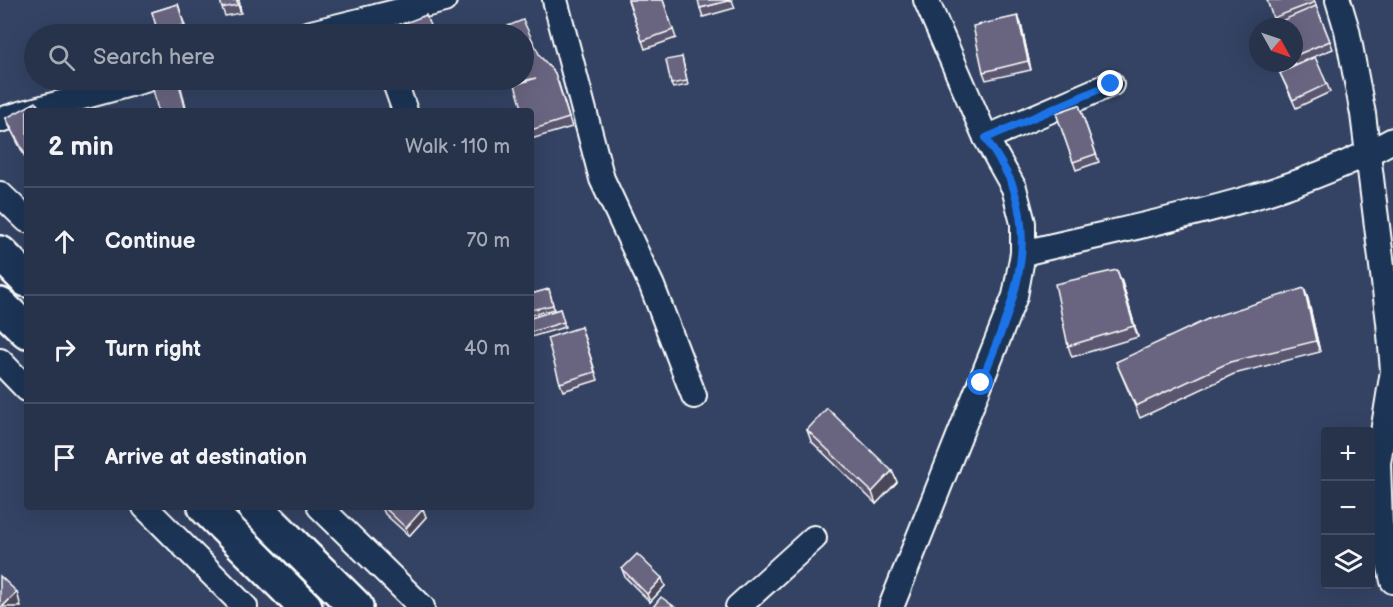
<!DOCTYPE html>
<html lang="en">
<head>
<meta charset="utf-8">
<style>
  body { margin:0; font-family:"Balsamiq Sans",sans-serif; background:#2f3a52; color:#f1f3f6 }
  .controls { position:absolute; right:18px; bottom:18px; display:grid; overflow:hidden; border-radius:6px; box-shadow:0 6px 24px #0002 }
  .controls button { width:54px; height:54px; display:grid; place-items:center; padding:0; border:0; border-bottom:2px solid #434d63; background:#27324b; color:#f1f3f6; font:30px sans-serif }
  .compass { position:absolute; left:1249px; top:18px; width:54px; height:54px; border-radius:50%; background:#27324b; box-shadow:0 6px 24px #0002; rotate:130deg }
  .stop { position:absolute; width:18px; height:18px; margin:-14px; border:4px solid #1a73e8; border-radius:50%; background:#fff }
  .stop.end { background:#1a73e8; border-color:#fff; box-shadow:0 2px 6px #0008 }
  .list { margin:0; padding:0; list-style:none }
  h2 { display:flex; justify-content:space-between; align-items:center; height:78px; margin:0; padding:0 24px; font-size:26px }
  h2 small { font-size:20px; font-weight:400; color:#a4aab5 }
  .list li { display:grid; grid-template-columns:39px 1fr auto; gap:18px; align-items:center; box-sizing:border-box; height:108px; padding:0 24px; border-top:2px solid #434d63 }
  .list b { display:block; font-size:22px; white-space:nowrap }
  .list em { font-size:20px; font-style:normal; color:#a4aab5 }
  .icon { flex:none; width:33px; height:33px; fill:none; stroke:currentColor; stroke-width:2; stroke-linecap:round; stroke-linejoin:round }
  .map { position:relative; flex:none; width:1393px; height:607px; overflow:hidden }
  .search { position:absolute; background:#27324b; box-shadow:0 6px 24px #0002; left:24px; top:24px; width:510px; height:66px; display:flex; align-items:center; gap:15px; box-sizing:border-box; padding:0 21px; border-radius:33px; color:#a4aab5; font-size:22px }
  .panel { position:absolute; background:#27324b; box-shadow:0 6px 24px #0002; left:24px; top:108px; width:510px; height:402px; border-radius:6px }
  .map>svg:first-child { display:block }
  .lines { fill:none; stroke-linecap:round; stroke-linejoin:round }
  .minor-casing { stroke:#fff; stroke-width:28 }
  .highway-casing { stroke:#fff; stroke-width:38 }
  .minor { stroke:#1d3557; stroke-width:24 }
  .highway { stroke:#1d3557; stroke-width:33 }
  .wall { fill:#5a576f; stroke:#fff; stroke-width:1.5 }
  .shaded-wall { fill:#4a475a; stroke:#fff; stroke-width:1.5 }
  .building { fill:#696581; stroke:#fff; stroke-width:1.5 }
  .route { stroke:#1a73e8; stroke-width:8 }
</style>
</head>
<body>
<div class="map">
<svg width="1393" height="607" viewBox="0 0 1393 607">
  <rect width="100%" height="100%" fill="#344364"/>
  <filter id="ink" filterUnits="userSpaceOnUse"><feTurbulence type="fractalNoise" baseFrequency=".0167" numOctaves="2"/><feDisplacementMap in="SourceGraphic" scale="12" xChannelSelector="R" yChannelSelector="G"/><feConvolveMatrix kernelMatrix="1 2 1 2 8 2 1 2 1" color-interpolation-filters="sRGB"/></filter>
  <g filter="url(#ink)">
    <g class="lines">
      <!-- minor casing -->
      <g class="minor-casing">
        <g id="minor">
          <polyline points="555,0 602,179 652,286 694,396"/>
          <polyline points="1338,0 1347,30 1363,114 1389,322 1393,371 1378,463 1380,523 1393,581"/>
          <polyline points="307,34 444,0"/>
          <polyline points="394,80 405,111"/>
          <polyline points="31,111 145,80"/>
          <polyline points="0,120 27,112"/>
          <polyline points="986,138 1111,84"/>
          <polyline points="0,194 27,220"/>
          <path d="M1023,253C1147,223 1281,202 1393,140"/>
          <polyline points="0,361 27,389"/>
          <polyline points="145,507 245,607"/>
          <polyline points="320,507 422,607"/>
          <polyline points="738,607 814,538"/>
          <polyline points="891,607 1015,296 1023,253 1023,223 1014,188 986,138 926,0"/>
        </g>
      </g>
      <!-- highway casing -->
      <g class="highway-casing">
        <g id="highway">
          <polyline points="0,253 27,280"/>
          <polyline points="0,305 27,331"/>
          <polyline points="205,507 305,607"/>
          <polyline points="255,507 356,607"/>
        </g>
      </g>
      <!-- minor -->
      <use href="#minor" class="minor"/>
      <!-- highway -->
      <use href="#highway" class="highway"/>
    </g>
    <!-- wall -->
    <g class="wall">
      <polygon points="239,0 241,13 225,16 222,8"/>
      <polygon points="628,0 663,0 676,38 645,49"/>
      <polygon points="732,0 735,8 703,17 700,8"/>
      <polygon points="1267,0 1314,0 1333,49 1291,66 1290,63 1294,63 1294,27 1275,23"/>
      <polygon points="178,4 186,29 168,34 159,34 152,12"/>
      <polygon points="1018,16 1021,24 1031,70 986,80 983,72"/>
      <polygon points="540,56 558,81 572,127 531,139 531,111 520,80 524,80"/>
      <polygon points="682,57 688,85 673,88 671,84"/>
      <polygon points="1280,73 1327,84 1330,92 1296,108"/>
      <polygon points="1079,105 1099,162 1076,170 1056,113"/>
      <polygon points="27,111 27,161 9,126 6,118"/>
      <polygon points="1122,282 1138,337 1072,357 1068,346"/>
      <polygon points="1304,288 1308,299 1320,352 1234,374 1140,418 1116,362"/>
      <polygon points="549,289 554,309 531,315 531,294"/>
      <polygon points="560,309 565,327 531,337 531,318"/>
      <polygon points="581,327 598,380 563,391 560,383"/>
      <polygon points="807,430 892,471 897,482 876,504 811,441"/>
      <polygon points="382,507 420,507 423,509 426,517 409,536 385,514"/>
      <polygon points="622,569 665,586 650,602 625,577"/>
    </g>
    <!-- shaded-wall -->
    <g class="shaded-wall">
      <polygon points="237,0 239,0 241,13 238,5"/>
      <polygon points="1018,16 1021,24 1031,70 1028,61"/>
      <polygon points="178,80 179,80 187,111 186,111"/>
      <polygon points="1117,270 1122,282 1138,337 1134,326"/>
      <polygon points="1304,288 1308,299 1320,352 1316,341"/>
      <polygon points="892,471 897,482 876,504 872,492"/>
      <polygon points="423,509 426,517 409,536 406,528"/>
      <polygon points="662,578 665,586 650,602 647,594"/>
      <polygon points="17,592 21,607 2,607"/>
    </g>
    <!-- building -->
    <g class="building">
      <polygon points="220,0 237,0 238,5 222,8"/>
      <polygon points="628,0 663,0 673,30 642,41"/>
      <polygon points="698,0 732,0 700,8"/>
      <polygon points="1267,0 1314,0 1315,2 1273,18"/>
      <polygon points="178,4 184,25 158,33 152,12"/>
      <polygon points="1316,6 1330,41 1294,56 1294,27 1276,27 1274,24"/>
      <polygon points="426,15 433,34 398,34 395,27"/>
      <polygon points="1018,16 1028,61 983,72 973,26"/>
      <polygon points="523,20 540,56 555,73 569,118 531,130 531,111 523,111 515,85 536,78 522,81 521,80 524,80 524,34 500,34 498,30"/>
      <polygon points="682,57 687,81 671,84 666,60"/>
      <polygon points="1315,57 1327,84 1293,100 1280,73"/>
      <polygon points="151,80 178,80 186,111 158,111"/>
      <polygon points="36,102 41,111 27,111 27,158 6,118"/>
      <polygon points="1079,105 1096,154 1073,162 1056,113"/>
      <polygon points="1117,270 1134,326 1068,346 1055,284"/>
      <polygon points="1304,288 1316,341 1230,362 1136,406 1116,362 1210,318"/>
      <polygon points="549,289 553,305 531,310 531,294"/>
      <polygon points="560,309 564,322 531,332 531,318"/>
      <polygon points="581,327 595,372 560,383 547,338"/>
      <polygon points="827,408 892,471 872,492 807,430"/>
      <polygon points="384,507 420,507 423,509 406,528"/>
      <polygon points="637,554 662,578 647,594 622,569"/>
      <polygon points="0,576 17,592 2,607 0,607"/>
      <polygon points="661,597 675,607 653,607"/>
    </g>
  </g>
  <g class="lines" filter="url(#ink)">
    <!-- route -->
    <path class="route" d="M981,383C1005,320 1037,259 1014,190C1009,172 995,155 986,138L1111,84"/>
  </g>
</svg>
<div class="controls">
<button>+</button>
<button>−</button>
<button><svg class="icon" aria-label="layers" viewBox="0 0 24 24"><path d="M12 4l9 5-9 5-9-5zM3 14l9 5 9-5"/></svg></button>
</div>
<svg class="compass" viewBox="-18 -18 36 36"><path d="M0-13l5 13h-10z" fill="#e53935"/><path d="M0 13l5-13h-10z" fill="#a4aab5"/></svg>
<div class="stop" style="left:981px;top:383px"></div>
<div class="stop end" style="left:1111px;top:84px"></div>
<div class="search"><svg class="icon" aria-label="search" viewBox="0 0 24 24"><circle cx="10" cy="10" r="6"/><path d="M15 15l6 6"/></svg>Search here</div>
<section class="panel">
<h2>2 min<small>Walk · 110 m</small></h2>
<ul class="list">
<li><svg class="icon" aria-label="ahead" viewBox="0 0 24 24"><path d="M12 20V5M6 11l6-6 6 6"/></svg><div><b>Continue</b></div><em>70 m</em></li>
<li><svg class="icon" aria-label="right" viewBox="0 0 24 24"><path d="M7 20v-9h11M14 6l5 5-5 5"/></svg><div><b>Turn right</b></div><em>40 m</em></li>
<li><svg class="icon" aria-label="arrive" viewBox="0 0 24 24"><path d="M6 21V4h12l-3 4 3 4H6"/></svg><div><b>Arrive at destination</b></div></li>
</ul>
</section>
</div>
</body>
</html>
